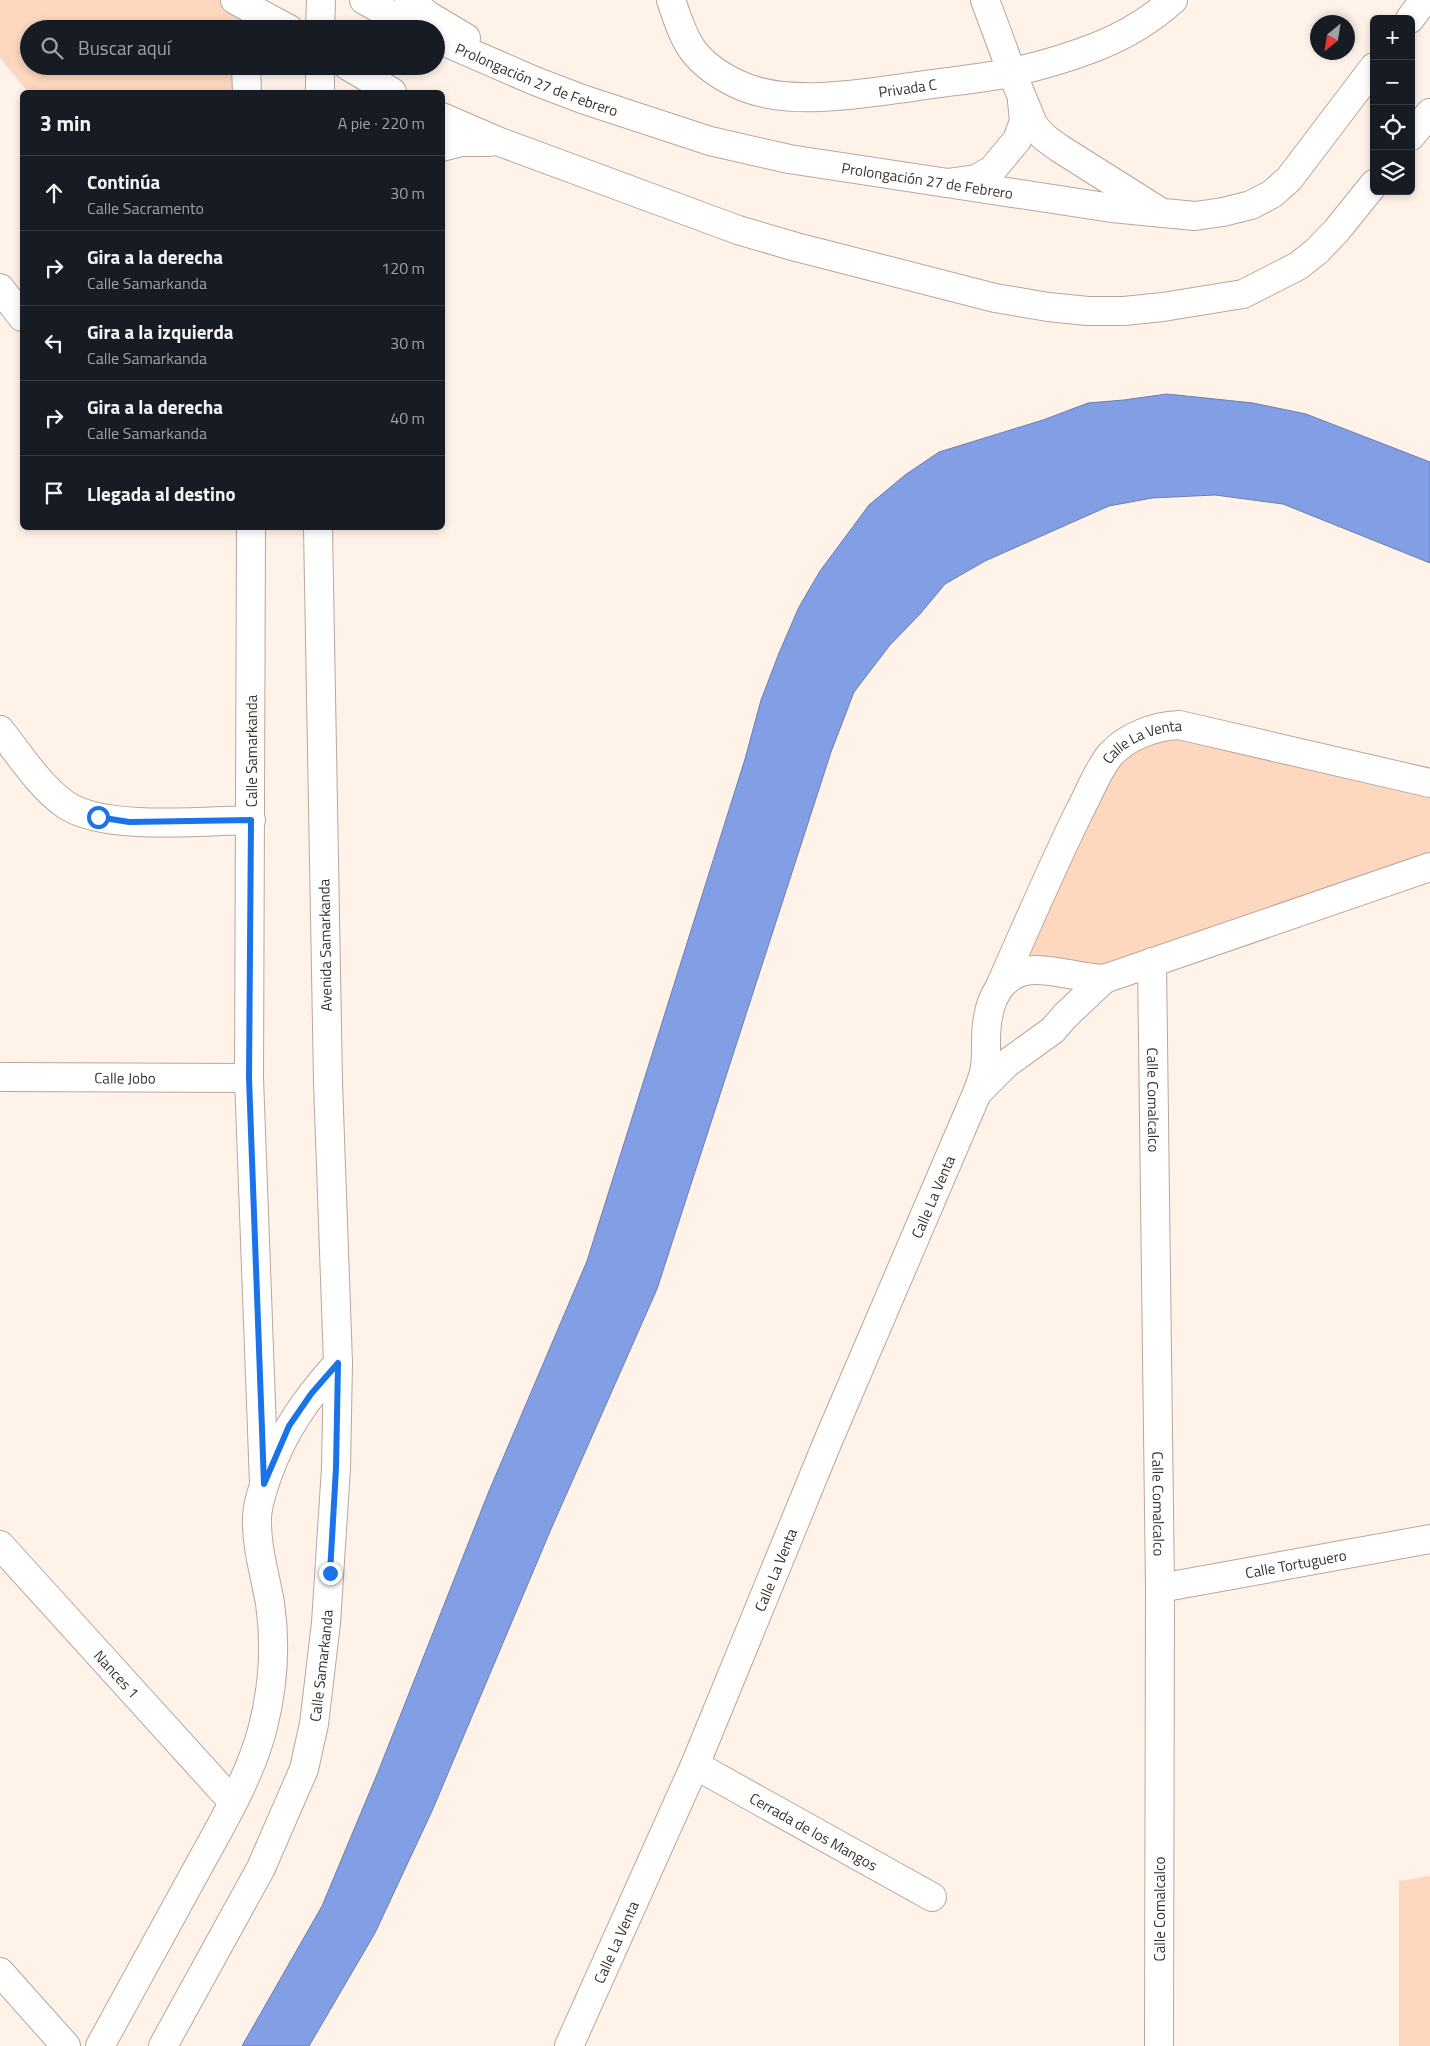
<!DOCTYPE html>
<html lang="es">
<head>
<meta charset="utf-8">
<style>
  body { margin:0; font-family:"Titillium Web",sans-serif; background:#20242c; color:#f1f3f6 }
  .controls { position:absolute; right:15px; top:15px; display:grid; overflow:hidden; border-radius:8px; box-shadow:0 2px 8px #0003 }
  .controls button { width:45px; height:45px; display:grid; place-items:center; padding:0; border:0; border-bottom:1px solid #363941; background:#171b24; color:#f1f3f6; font:25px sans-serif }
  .compass { position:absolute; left:1310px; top:15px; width:45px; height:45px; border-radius:50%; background:#171b24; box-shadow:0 2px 8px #0003; rotate:210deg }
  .stop { position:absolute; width:15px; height:15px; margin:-11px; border:4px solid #1a73e8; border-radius:50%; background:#fff }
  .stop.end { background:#1a73e8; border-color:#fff; box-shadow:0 1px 5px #0008 }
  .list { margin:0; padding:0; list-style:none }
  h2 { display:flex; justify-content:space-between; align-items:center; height:65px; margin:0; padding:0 20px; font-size:21px }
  h2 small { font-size:16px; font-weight:400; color:#9ea1a6 }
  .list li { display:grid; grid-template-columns:32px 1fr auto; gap:15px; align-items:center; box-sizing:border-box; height:75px; padding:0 20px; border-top:1px solid #363941 }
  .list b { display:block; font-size:19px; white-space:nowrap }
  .list p { margin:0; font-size:16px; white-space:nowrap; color:#9ea1a6 }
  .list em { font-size:16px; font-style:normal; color:#9ea1a6 }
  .icon { flex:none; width:28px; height:28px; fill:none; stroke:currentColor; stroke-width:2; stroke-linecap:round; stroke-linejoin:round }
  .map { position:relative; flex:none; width:1430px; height:2046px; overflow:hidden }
  .search { position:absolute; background:#171b24; box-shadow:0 2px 8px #0003; left:20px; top:20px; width:425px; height:55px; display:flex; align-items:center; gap:12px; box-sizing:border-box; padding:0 18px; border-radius:28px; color:#9ea1a6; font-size:19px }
  .panel { position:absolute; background:#171b24; box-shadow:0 2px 8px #0003; left:20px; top:90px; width:425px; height:440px; border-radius:8px }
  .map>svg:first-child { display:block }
  .green { fill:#fdd7be }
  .water { fill:#829ee5; stroke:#6c7eae }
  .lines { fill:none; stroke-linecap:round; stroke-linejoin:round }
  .street-casing { stroke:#baa699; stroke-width:30 }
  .secondary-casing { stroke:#baa699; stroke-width:30 }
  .street { stroke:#fff; stroke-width:28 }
  .secondary { stroke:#fff; stroke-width:28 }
  .route { stroke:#1a73e8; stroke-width:6 }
  .labels { text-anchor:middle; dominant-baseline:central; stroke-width:4; stroke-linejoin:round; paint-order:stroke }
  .street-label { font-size:15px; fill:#3a322d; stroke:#fff }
</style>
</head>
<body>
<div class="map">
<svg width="1430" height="2046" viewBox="0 0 1430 2046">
  <rect width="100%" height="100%" fill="#fff2e9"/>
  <!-- green -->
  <g class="green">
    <polygon points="0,0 245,0 246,29 29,29 29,66 246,66 247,92 28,92 0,58"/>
    <polygon points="1164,726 1430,783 1430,867 1104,979 1035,970 1016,950 1093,784"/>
    <polygon points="1430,1876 1430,2046 1399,2046 1399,1881"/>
  </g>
  <!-- water -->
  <polygon class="water" points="1167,394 1253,403 1306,414 1430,462 1430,563 1283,504 1215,495 1152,498 1109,506 985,561 945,584 920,614 890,645 854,692 831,752 657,1289 551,1529 432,1811 375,1933 309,2046 242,2046 322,1906 378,1772 489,1491 587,1261 745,759 761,700 779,653 799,607 820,571 869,505 905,475 939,452 1043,420 1088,403 1124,400"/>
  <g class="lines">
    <!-- street casing -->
    <g class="street-casing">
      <g id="street">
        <polyline points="235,0 289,29"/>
        <path id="s1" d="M671,0C685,43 693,62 735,83C786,109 865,93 919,86C950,81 982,79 1013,72C1040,66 1070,57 1096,47C1124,36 1151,20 1173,0"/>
        <polyline points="985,0 1012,73 1034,126 1044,137 1059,148 1162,213"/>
        <polyline points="246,66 247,92"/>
        <polyline points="947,183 976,179 992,170 1017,140 1024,121 1022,101"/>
        <polyline points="0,288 22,317"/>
        <polyline points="251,528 249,1078 264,1484"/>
        <path d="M0,730C20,755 39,786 66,805C105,831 203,821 251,820"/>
        <path id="s2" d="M1152,962L1160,1588L1159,2046"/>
        <path id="s3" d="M1000,986C1026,928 1051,869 1079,812C1089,794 1097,771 1110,755C1127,736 1155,726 1179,725L1430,783"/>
        <path id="s4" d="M0,1077L249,1078"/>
        <polyline points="978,1092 1006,1064 1053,1030 1065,1016 1104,979"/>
        <path id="s5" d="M0,1545L233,1802"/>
        <path id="s6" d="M1160,1588L1430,1539"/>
        <path id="s7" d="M695,1765L932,1897"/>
        <polyline points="0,1972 66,2046"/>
        <path id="s8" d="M569,2046L695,1765L828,1441L977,1093C980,1084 984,1076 985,1067C987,1053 985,1038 987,1024C990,996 1004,970 1035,970C1058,970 1081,978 1104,979L1430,867"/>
      </g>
    </g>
    <!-- secondary casing -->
    <g class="secondary-casing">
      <g id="secondary">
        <polyline points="364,0 417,29"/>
        <polyline points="409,0 429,16 466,38"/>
        <polyline points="1410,19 1424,0"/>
        <polyline points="320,29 321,0"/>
        <path id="s9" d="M436,38L535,81L582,99L710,141L789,159L1112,208L1195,216L1223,212L1251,205L1272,194L1289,179L1374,67"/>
        <polyline points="320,66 320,92"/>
        <polyline points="348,66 392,92"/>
        <polyline points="442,117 500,142 738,230 796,247 995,298 1048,307 1088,311 1124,311 1163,307 1243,294 1298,266 1317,251 1337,230 1374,184"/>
        <polyline points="1411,136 1430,113"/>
        <polyline points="442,147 461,142 490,142"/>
        <path d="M100,2046C132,1988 164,1929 196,1871C221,1825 250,1778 263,1727C273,1687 276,1644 270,1603C265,1575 256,1546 257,1517C258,1502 263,1488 268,1474C284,1429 307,1398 338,1363"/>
        <path id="s10" d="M163,2046L261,1868L304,1769L314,1724L326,1623L336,1468L338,1363L328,1082L318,528"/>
      </g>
    </g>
    <!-- street -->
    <use href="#street" class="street"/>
    <!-- secondary -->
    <use href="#secondary" class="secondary"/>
  </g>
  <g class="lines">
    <!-- route -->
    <polyline class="route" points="98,817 129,822 251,820 249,1078 264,1484 289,1426 311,1394 338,1363 336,1468 330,1573"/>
  </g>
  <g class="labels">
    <!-- street labels -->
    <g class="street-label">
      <text stroke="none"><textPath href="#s9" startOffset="109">Prolongación 27 de Febrero</textPath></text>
      <text stroke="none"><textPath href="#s1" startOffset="284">Privada C</textPath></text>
      <text stroke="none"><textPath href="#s9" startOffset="514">Prolongación 27 de Febrero</textPath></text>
      <text stroke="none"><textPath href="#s3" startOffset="292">Calle La Venta</textPath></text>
      <text transform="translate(251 751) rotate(-90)">Calle Samarkanda</text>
      <text transform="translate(325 945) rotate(-91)">Avenida Samarkanda</text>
      <text stroke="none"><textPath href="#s4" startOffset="125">Calle Jobo</textPath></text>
      <text stroke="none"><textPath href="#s2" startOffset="138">Calle Comalcalco</textPath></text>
      <text stroke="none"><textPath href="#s8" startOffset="924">Calle La Venta</textPath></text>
      <text stroke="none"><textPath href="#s2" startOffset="542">Calle Comalcalco</textPath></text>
      <text stroke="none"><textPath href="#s6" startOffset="138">Calle Tortuguero</textPath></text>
      <text stroke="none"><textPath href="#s8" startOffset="519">Calle La Venta</textPath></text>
      <text stroke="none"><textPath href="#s10" startOffset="416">Calle Samarkanda</textPath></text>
      <text stroke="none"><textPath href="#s5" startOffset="174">Nances 1</textPath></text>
      <text stroke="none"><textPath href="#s7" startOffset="136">Cerrada de los Mangos</textPath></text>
      <text transform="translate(1159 1909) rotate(-90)">Calle Comalcalco</text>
      <text stroke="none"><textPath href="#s8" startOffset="114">Calle La Venta</textPath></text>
    </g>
  </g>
</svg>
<div class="controls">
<button>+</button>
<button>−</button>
<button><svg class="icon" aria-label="locate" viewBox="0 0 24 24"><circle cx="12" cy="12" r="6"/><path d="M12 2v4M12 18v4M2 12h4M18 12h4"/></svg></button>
<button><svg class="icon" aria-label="layers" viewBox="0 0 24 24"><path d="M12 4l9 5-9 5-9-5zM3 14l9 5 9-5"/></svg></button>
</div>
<svg class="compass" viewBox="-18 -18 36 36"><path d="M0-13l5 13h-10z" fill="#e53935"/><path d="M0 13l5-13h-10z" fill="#9ea1a6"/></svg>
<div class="stop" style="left:98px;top:817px"></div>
<div class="stop end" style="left:330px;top:1573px"></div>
<div class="search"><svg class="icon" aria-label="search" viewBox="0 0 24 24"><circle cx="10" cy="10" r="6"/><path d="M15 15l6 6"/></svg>Buscar aquí</div>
<section class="panel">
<h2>3 min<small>A pie · 220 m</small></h2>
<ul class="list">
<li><svg class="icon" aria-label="ahead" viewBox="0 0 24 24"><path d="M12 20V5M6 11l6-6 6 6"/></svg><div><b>Continúa</b><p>Calle Sacramento</p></div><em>30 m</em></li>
<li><svg class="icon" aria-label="right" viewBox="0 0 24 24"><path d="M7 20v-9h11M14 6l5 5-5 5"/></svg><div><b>Gira a la derecha</b><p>Calle Samarkanda</p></div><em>120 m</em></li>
<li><svg class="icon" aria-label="left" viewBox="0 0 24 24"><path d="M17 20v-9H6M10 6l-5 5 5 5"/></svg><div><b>Gira a la izquierda</b><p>Calle Samarkanda</p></div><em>30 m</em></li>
<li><svg class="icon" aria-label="right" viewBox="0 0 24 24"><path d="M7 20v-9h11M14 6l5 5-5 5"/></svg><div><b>Gira a la derecha</b><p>Calle Samarkanda</p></div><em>40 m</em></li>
<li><svg class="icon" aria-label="arrive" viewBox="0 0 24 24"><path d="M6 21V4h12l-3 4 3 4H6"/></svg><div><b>Llegada al destino</b></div></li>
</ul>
</section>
</div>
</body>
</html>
